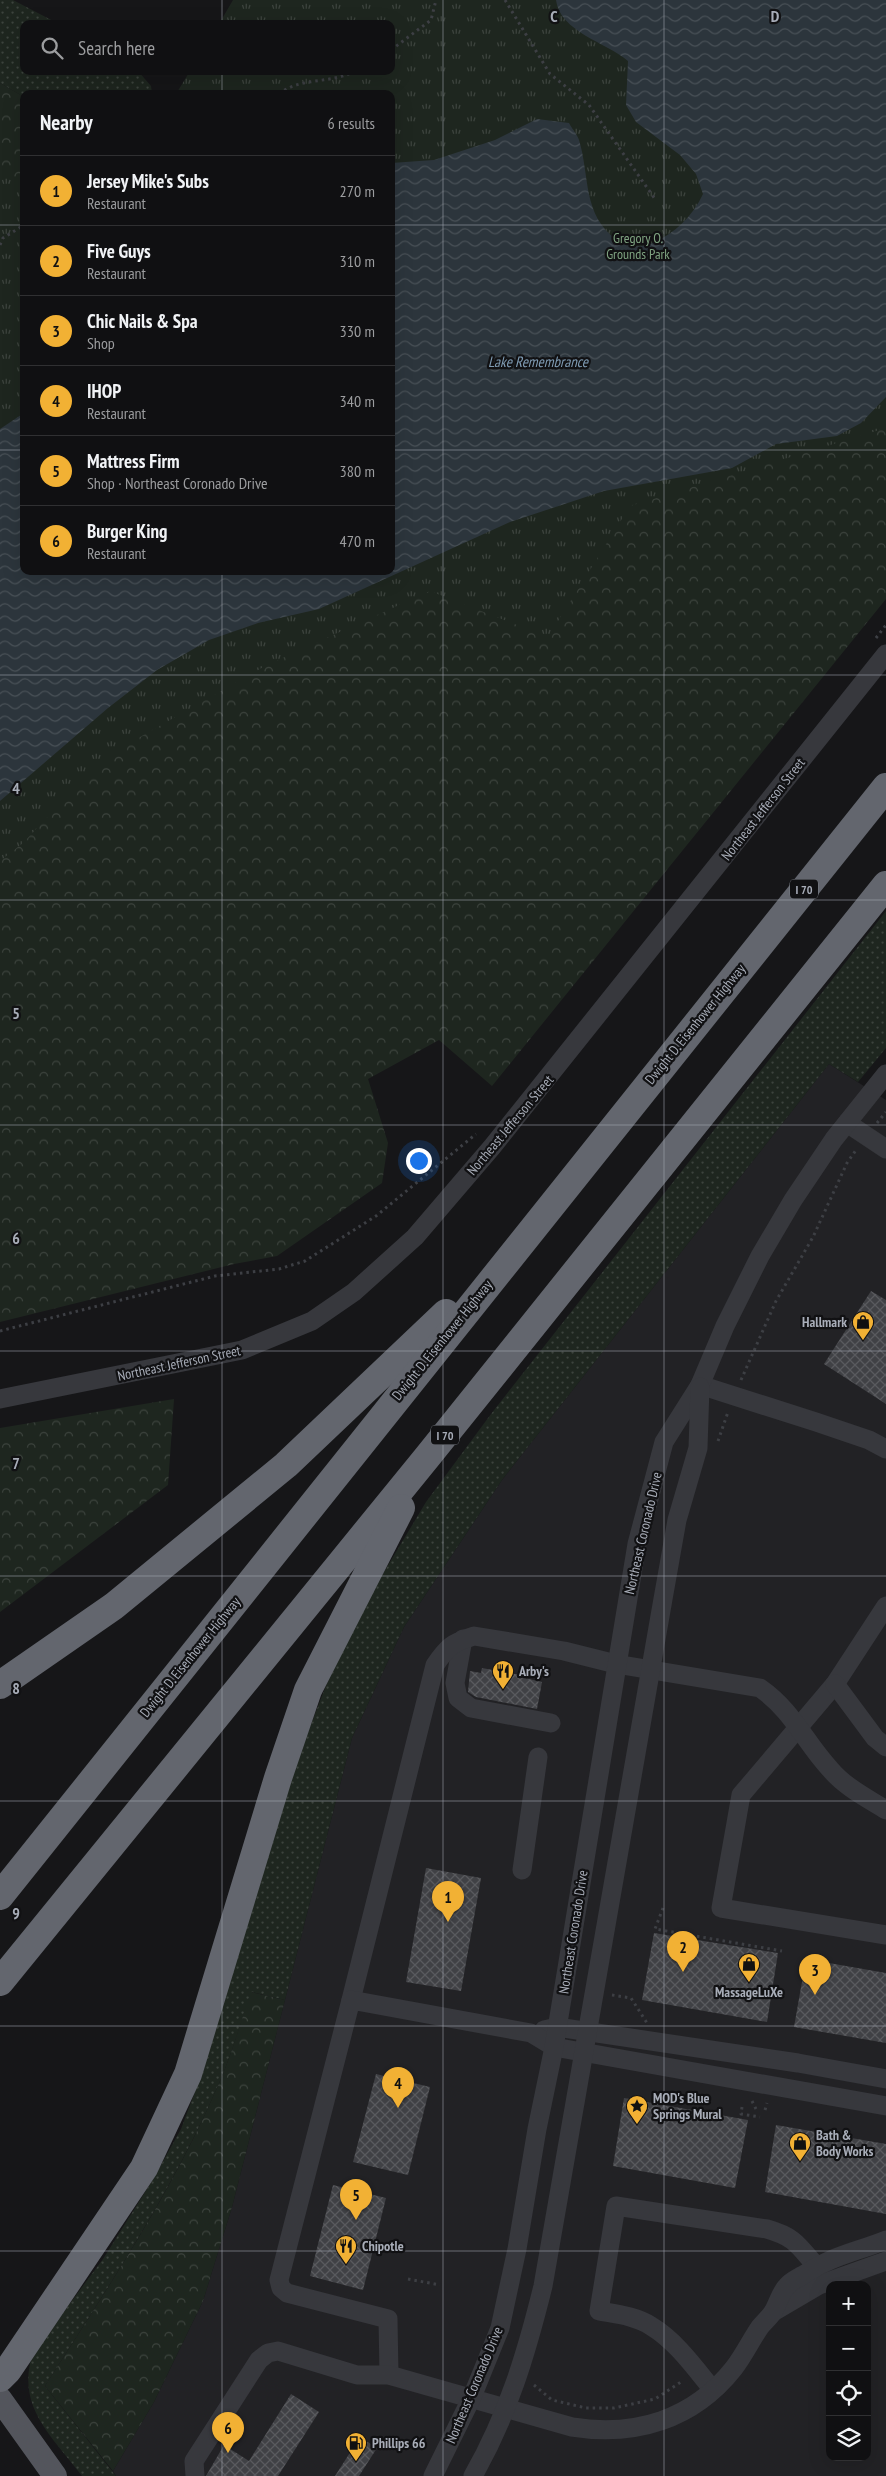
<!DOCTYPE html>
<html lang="en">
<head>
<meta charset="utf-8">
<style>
  body { margin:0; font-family:"PT Sans Narrow",sans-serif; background:#19191b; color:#f1f3f6 }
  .controls { position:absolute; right:15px; bottom:15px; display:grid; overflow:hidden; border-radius:10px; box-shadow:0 5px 20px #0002 }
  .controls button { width:45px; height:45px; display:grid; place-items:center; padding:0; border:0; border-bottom:1px solid #303032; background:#101012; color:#f1f3f6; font:25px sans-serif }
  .you { position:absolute; left:418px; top:1160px; width:18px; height:18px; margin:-12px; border:4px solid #fff; border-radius:50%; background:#1a73e8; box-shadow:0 0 0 8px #1a73e833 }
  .badge { display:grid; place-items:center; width:32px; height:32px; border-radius:50%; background:#f2b134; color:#111; font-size:16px; font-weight:700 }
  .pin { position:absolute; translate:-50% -41px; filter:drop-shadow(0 1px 2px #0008) }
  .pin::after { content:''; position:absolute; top:26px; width:18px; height:15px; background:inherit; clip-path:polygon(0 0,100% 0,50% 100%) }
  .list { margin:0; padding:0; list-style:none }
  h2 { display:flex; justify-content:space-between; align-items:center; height:65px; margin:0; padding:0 20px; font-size:21px }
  h2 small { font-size:16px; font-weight:400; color:#9c9d9f }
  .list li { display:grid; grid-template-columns:32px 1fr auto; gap:15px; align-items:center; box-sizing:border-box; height:70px; padding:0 20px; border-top:1px solid #303032 }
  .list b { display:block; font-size:19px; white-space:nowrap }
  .list p { margin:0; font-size:16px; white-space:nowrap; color:#9c9d9f }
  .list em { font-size:16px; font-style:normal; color:#9c9d9f }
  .icon { flex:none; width:28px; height:28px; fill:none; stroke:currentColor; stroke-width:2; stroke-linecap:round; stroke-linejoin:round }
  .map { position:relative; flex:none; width:886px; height:2476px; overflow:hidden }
  .search { position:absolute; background:#101012; box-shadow:0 5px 20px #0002; left:20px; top:20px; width:375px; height:55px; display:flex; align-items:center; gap:12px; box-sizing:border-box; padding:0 18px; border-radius:10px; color:#9c9d9f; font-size:19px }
  .panel { position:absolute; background:#101012; box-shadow:0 5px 20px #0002; left:20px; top:90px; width:375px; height:485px; border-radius:10px }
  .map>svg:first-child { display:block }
  .built { fill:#222225; fill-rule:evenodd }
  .grass { fill:url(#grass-dots) }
  .forest { fill:url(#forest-crowns) }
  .park { fill:url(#park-tufts) }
  .water { fill:url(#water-waves) }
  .building { fill:url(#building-cross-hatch) }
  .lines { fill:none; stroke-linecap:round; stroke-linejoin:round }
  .path { stroke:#3d3f44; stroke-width:3; stroke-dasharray:2.5 4; stroke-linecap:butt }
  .minor { stroke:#37383d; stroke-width:19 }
  .major { stroke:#53555c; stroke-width:24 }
  .highway { stroke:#63666e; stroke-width:28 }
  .grid { fill:none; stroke:#a8adb8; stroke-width:1; stroke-opacity:0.55 }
  .labels { text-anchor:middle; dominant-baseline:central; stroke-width:4.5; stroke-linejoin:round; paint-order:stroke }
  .shield { fill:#111113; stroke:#7b7e86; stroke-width:1 }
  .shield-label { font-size:12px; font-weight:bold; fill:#a8adb8 }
  .park-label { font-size:14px; fill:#7fa381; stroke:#111113 }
  .street-label { font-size:14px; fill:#a8adb8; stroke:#111113 }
  .poi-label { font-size:14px; font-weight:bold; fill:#a8adb8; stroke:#111113; text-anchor:start }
  .water-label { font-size:15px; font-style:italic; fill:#7f9bb3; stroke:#111113 }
  .grid-label { font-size:16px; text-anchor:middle; font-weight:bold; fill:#a8adb8; stroke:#111113; stroke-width:4.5; stroke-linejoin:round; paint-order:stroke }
</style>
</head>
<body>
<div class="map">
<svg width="886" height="2476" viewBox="0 0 886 2476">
  <defs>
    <pattern id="grass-dots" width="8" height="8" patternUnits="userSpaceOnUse" patternTransform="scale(1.25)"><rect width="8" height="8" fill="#1e261f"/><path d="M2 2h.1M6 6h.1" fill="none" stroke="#3c433d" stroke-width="1.8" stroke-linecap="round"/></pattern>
    <pattern id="forest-crowns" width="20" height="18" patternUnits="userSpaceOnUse" patternTransform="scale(1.25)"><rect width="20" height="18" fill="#1e261f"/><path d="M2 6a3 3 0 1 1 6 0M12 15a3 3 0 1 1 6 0" fill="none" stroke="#3c433d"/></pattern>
    <pattern id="park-tufts" width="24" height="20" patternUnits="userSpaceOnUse" patternTransform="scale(1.25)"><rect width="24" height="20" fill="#1e261f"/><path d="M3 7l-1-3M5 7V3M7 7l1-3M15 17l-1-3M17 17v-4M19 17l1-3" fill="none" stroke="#3c433d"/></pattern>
    <pattern id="water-waves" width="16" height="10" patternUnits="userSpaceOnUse" patternTransform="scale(1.25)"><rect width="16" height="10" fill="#2c353c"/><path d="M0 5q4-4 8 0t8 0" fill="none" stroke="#485056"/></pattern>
    <pattern id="building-cross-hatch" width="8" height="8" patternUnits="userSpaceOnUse" patternTransform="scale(1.25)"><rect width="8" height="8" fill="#404145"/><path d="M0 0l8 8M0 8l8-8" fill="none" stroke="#595a5e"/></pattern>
  </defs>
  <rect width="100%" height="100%" fill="#161618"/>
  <!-- built -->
  <path class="built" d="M829,1064L886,1100V2476H116L113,2471L154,2402L203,2301L232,2207L352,1738L404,1627L502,1480ZM830,2285H867V2457H830Z"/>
  <!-- grass -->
  <g class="grass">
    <polygon points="0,0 13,0 59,24 24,24 24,71 138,71 151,86 152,94 24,94 24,97 0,83"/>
    <path d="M886,911V1048L858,1082L829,1064L502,1480L404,1627L352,1738L285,2000L252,1992C240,2024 231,2057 217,2088C171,2193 107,2289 45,2386L116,2476H82C52,2436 15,2406 33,2353L103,2259L152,2181L181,2129L204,2068L289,1781L327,1683L363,1607L426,1502L491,1414Z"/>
  </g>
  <!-- forest -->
  <g class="forest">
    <polygon points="0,83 24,97 24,330 0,278"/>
    <polygon points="886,397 886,599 492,1086 439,1040 368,1079 388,1143 382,1183 277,1256 234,1264 0,1322 0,801 108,708"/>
    <polygon points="174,1399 168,1485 0,1612 0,1428"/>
    <path d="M251,1992L285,2000L232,2207L203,2301L154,2402L113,2471L45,2386C107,2289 171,2194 217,2088C231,2057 240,2024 251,1992Z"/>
  </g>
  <!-- park -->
  <polygon class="park" points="233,0 886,0 886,428 630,506 548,637 430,591 267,665 103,758 23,843 0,861 0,173 24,186 24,571 391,571 391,94 176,94 190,71 391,71 391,24 219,24"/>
  <!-- water -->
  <path class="water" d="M556,0H886V397L861,423L837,436L776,444L732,468L604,491L510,522L319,609L258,623L209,640L157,670L108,708L0,801V429L24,413V571H391V163L434,160L495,140L537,119L569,123C572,129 577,134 579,140C590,176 582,215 617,240C628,247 640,248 653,243C675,233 693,216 703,194L696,174L680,155L636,122L626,105L628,61C606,42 560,32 556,0Z"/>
  <!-- building -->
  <g class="building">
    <polygon points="871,1291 886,1300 886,1404 824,1364"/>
    <polygon points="482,1668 520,1675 520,1677 542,1682 537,1709 476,1697 468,1692 470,1671 481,1673"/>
    <polygon points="426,1868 481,1878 461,1991 406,1982"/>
    <polygon points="654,1933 778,1953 767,2022 642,2000"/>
    <polygon points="806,1959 886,1973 886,2043 794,2027"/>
    <polygon points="376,2074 430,2087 408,2175 353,2162"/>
    <polygon points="624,2098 748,2120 735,2188 613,2166"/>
    <polygon points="776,2125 886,2144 886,2214 765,2192"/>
    <polygon points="333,2185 386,2198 363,2290 310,2276"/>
    <polygon points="291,2394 319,2412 278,2476 206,2476 224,2445 249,2461"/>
    <polygon points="360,2437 377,2448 359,2476 335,2476"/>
  </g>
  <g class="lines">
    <!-- path -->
    <g class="path">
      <polyline points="505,0 550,74 589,105 655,199"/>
      <polyline points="391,50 431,20 436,0"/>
      <path d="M279,94C299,77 332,84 355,71"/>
      <polyline points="0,245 3,238 24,225"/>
      <polyline points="876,638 886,625"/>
      <polyline points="877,1123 886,1112"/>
      <polyline points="0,1331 215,1276 279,1269 305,1261 376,1216 476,1134"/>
      <polyline points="741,1380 776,1301 813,1237 847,1163 856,1150"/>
      <polyline points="718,1441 728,1412"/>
      <polyline points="663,1908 655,1929 782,1951"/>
      <polyline points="612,1995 631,1998 647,2023"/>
      <polyline points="752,2101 756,2109"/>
      <polyline points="742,2107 741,2114 760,2117"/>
      <polyline points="765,2110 767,2103"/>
      <polyline points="408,2279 440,2285"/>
      <polyline points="534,2385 552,2400 586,2408 614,2408 655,2399 681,2382"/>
    </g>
    <!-- minor -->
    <g class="minor">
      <polyline points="847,1123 886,1149"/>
      <polyline points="700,1385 816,1422 869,1440 886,1449"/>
      <polyline points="0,1399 242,1350 312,1321 354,1292 415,1237 492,1147 886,654"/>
      <polyline points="886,1606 835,1684 741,1795 721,1908 886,1935"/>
      <polyline points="463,1639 455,1683 458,1698 471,1708 551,1723"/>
      <polyline points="835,1684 875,1738 886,1747"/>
      <polyline points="522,1870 538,1757"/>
      <path d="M351,2000L435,1665C448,1646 452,1643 474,1636L564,1651L616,1664L760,1688C793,1711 804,1741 830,1769C845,1787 867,1798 886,1810"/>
      <polyline points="544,2030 557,2027 798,2063 886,2079"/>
      <polyline points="773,2312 819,2285 886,2261"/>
      <polyline points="389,2375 388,2319 287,2293 281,2288 279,2280 351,2000 531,2033 554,2047 886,2106"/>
      <path d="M713,2390C695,2368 676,2341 651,2326C636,2316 615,2314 599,2311L616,2206L767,2229C795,2237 798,2245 816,2266"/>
      <path d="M195,2476L194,2461L259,2360L268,2353L278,2351L357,2375H389L572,2427C635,2437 693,2420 734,2368C744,2355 751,2340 760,2327C764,2322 769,2318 773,2312C778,2304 780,2293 787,2286C791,2281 798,2278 803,2275C831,2256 856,2252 886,2240"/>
      <polyline points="433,2476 472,2397 500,2328 517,2249 537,2129 554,2047 637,1544 664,1442 700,1385 725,1326 760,1256 793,1200 834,1139 886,1074"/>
      <path d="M473,2476C508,2414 526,2355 543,2286L663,1599L677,1520L698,1448L700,1387"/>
    </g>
    <!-- major -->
    <polyline class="major" points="0,2399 55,2476"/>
    <!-- highway -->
    <g class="highway">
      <polyline points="0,1685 114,1606 286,1465 446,1313"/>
      <polyline points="0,1896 886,787"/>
      <polyline points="0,1982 428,1456 886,885"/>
      <polyline points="0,2378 8,2370 144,2168 188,2074 278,1778 308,1690 401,1508"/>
    </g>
  </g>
  <!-- grid -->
  <path class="grid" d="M222,0V24M443,0V2476M664,0V2476M222,71V94M0,225H24M391,225H886M0,450H24M391,450H886M222,571V2476M0,675H886M0,900H886M0,1125H886M0,1351H886M0,1576H886M0,1801H886M0,2026H886M0,2251H886"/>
  <!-- icons -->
  <defs>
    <g id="shop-pin" transform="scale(1.125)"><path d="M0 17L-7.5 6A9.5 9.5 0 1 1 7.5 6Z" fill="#f2b134" stroke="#111113"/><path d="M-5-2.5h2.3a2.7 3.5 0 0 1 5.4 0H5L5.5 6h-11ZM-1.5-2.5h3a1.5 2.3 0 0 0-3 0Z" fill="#111"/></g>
    <g id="restaurant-pin" transform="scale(1.125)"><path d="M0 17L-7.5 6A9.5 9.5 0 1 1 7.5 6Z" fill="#f2b134" stroke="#111113"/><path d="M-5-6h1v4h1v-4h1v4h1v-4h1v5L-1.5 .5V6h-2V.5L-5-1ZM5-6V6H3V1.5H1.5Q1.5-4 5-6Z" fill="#111"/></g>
    <g id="sight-pin" transform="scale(1.125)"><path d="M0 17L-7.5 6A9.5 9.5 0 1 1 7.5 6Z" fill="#f2b134" stroke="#111113"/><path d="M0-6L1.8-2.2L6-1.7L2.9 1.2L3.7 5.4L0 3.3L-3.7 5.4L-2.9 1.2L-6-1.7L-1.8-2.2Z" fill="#111"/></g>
    <g id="fuel-pin" transform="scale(1.125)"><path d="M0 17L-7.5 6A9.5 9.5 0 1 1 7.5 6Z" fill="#f2b134" stroke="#111113"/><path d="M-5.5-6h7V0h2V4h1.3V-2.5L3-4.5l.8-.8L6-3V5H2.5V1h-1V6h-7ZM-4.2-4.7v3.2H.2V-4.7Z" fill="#111"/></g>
  </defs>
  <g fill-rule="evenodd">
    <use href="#shop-pin" x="863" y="1322"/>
    <use href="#restaurant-pin" x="503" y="1671"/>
    <use href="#shop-pin" x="749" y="1964"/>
    <use href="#sight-pin" x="637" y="2106"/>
    <use href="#shop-pin" x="800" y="2143"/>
    <use href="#restaurant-pin" x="346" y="2246"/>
    <use href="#fuel-pin" x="356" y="2443"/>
  </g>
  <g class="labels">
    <!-- shield labels -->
    <g class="shield">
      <rect x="790" y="879.5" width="28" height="19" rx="4"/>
      <rect x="431" y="1425.5" width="28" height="19" rx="4"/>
    </g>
    <g class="shield-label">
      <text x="804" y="889">I 70</text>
      <text x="445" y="1435">I 70</text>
    </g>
    <!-- park labels -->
    <g class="park-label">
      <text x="638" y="238">Gregory O.<tspan x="638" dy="16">Grounds Park</tspan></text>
    </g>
    <!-- street labels -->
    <g class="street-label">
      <text transform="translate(763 809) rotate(-52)">Northeast Jefferson Street</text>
      <text transform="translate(695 1024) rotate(-51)">Dwight D. Eisenhower Highway</text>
      <text transform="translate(510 1125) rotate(-50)">Northeast Jefferson Street</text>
      <text transform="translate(442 1340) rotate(-51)">Dwight D. Eisenhower Highway</text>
      <text transform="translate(179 1363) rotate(-12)">Northeast Jefferson Street</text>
      <text transform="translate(643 1533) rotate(-77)">Northeast Coronado Drive</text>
      <text transform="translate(190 1657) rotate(-51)">Dwight D. Eisenhower Highway</text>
      <text transform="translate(573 1932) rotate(-81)">Northeast Coronado Drive</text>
      <text transform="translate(474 2385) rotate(-67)">Northeast Coronado Drive</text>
    </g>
    <!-- poi labels -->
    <g class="poi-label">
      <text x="847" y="1322" text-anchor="end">Hallmark</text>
      <text x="519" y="1671">Arby's</text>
      <text x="749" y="1992" text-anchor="middle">MassageLuXe</text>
      <text x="653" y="2098">MOD's Blue<tspan x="653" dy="16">Springs Mural</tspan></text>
      <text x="816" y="2135">Bath &amp;<tspan x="816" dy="16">Body Works</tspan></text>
      <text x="362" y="2246">Chipotle</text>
      <text x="372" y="2443">Phillips 66</text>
    </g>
    <!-- water labels -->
    <g class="water-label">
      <text x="538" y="361">Lake Remembrance</text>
    </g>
  </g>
  <g class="grid-label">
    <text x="554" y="22">C</text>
    <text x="775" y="22">D</text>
    <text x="16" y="794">4</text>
    <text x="16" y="1019">5</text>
    <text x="16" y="1244">6</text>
    <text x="16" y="1469">7</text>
    <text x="16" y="1694">8</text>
    <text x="16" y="1919">9</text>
  </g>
</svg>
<div class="controls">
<button>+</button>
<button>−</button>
<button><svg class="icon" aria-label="locate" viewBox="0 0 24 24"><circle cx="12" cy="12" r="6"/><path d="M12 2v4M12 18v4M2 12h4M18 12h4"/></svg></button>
<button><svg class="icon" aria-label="layers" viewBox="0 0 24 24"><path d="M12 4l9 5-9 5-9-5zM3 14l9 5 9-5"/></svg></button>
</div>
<div class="you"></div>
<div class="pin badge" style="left:448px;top:1922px">1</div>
<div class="pin badge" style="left:683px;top:1972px">2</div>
<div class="pin badge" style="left:815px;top:1995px">3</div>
<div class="pin badge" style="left:398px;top:2108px">4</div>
<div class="pin badge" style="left:356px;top:2220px">5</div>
<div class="pin badge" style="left:228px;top:2453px">6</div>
<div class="search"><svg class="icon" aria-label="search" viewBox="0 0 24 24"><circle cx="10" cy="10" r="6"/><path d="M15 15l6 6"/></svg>Search here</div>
<section class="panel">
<h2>Nearby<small>6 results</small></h2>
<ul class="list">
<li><span class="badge">1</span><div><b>Jersey Mike's Subs</b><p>Restaurant</p></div><em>270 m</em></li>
<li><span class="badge">2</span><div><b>Five Guys</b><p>Restaurant</p></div><em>310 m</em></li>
<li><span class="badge">3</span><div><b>Chic Nails &amp; Spa</b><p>Shop</p></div><em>330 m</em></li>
<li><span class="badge">4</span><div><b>IHOP</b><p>Restaurant</p></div><em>340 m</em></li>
<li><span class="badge">5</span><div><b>Mattress Firm</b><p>Shop · Northeast Coronado Drive</p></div><em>380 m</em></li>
<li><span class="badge">6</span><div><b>Burger King</b><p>Restaurant</p></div><em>470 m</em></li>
</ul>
</section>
</div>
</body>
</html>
